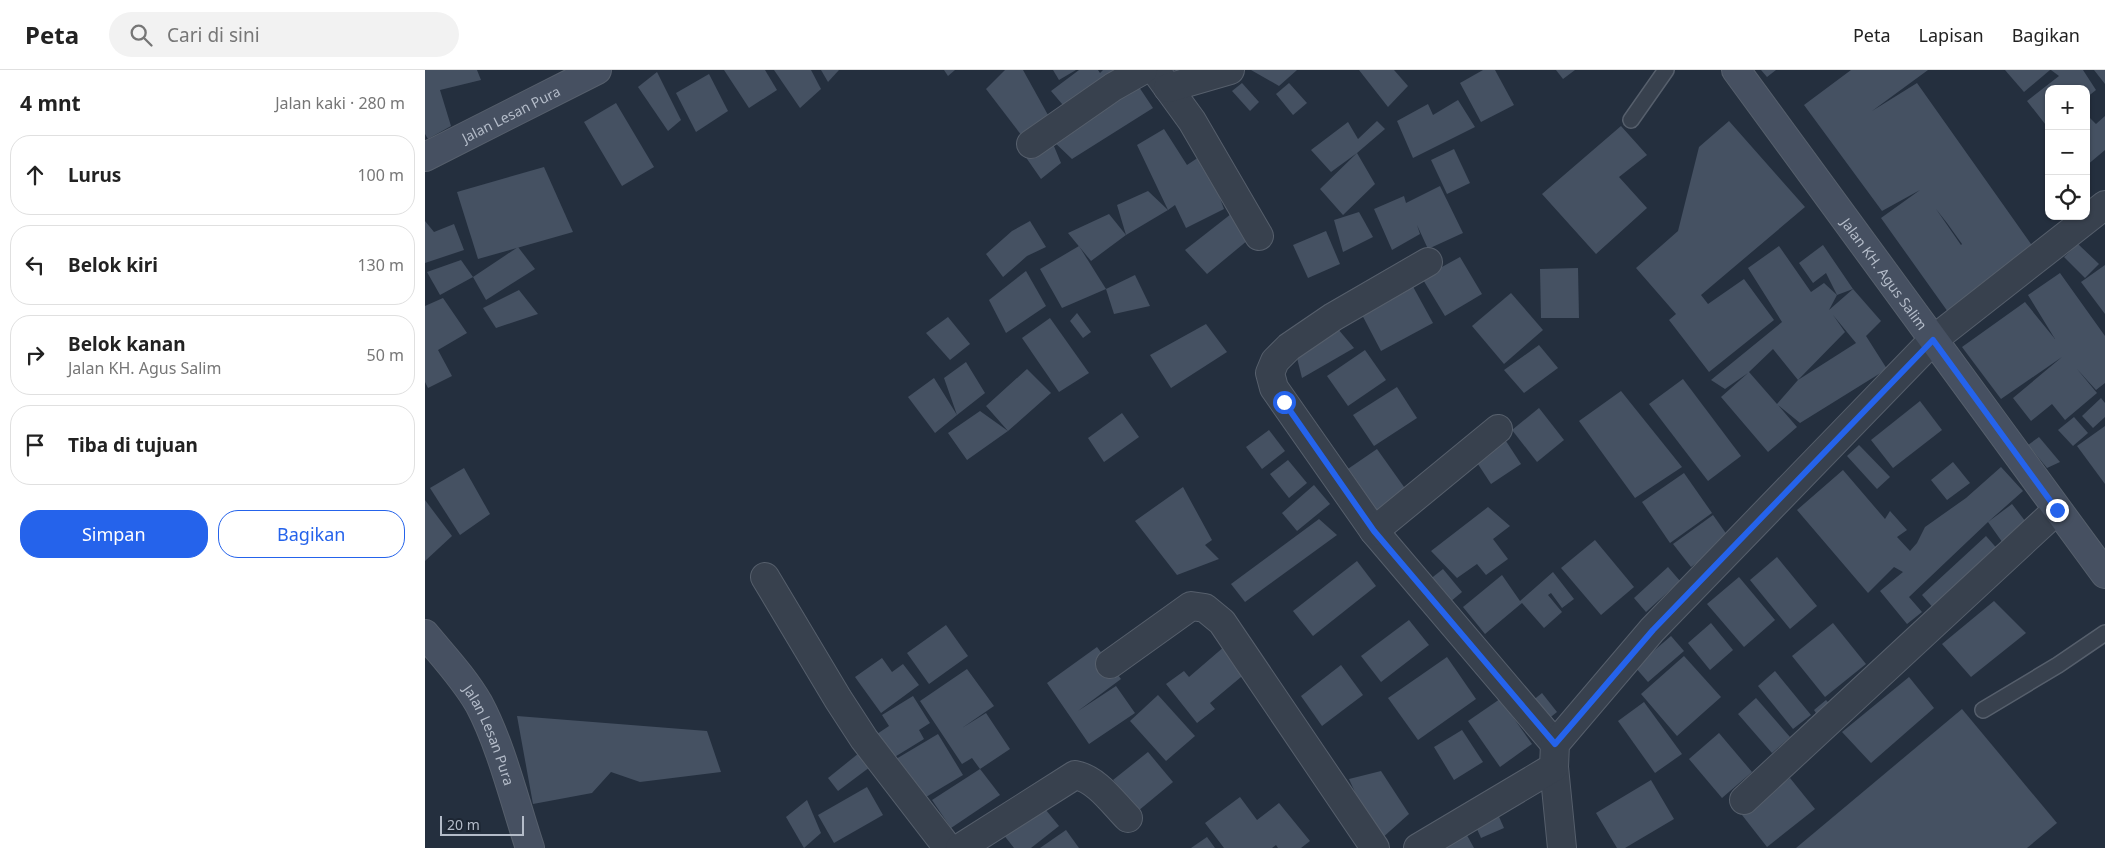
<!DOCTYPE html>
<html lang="id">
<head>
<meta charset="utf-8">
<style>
  body { margin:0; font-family:"Noto Sans",sans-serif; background:#f2f2f2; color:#222 }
  .controls { position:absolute; right:15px; top:15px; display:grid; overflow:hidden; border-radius:10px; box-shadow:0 1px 4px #0004 }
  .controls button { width:45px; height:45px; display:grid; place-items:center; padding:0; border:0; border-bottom:1px solid #e0e0e0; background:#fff; color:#222; font:25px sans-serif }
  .scale { position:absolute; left:15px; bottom:12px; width:84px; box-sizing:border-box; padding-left:5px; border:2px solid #b4bcc9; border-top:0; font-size:14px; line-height:18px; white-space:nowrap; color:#b4bcc9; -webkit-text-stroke:4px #1d2633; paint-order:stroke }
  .stop { position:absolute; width:15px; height:15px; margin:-11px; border:4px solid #2563eb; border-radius:50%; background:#fff }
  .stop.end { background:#2563eb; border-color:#fff; box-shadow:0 1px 5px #0008 }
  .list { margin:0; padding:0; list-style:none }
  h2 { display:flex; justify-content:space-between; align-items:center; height:65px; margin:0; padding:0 20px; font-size:21px }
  h2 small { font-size:16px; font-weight:400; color:#767676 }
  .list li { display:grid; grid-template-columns:32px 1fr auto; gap:15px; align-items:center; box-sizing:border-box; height:80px; margin:0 10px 10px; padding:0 10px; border:1px solid #e0e0e0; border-radius:20px }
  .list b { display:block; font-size:19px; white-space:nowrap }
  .list p { margin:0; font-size:16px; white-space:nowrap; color:#767676 }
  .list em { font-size:16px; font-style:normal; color:#767676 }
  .actions { display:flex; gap:10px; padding:15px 20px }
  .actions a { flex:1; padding:11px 0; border:1px solid #2563eb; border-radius:20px; text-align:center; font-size:18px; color:#2563eb }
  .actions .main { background:#2563eb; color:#fff }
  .icon { flex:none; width:28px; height:28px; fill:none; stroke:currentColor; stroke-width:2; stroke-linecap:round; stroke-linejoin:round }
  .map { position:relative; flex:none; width:1680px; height:778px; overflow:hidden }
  header { display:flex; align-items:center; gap:30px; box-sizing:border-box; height:70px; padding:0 25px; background:#fff; border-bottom:1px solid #e0e0e0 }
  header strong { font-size:24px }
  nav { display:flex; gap:28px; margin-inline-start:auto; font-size:18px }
  .search { width:350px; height:45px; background:#f2f2f2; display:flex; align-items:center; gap:12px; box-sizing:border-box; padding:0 18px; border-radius:28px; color:#767676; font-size:19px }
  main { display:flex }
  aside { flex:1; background:#fff }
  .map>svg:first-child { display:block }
  .building { fill:#455162; fill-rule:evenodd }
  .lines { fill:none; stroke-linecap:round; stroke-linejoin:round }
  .lane-casing { stroke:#565f6c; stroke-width:18 }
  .street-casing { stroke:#565f6c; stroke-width:30 }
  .secondary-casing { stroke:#565f6c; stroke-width:30 }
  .lane { stroke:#38414e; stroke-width:15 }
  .street { stroke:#38414e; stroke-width:28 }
  .secondary { stroke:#465061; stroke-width:28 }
  .route { stroke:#2563eb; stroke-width:6 }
  .labels { text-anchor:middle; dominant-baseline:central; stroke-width:4.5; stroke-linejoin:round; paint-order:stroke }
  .street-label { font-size:14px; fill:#b4bcc9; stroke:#1d2633 }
</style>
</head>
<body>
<header>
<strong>Peta</strong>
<div class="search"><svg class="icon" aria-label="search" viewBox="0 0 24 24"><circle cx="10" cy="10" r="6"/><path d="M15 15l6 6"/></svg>Cari di sini</div>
<nav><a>Peta</a><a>Lapisan</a><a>Bagikan</a></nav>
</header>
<main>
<aside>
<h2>4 mnt<small>Jalan kaki · 280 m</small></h2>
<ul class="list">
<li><svg class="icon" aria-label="ahead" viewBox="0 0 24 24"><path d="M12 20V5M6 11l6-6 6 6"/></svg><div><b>Lurus</b></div><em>100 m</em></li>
<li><svg class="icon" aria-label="left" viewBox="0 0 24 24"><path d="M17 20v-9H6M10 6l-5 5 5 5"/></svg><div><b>Belok kiri</b></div><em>130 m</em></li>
<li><svg class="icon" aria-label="right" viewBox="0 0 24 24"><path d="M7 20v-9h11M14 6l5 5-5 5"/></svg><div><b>Belok kanan</b><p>Jalan KH. Agus Salim</p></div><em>50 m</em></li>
<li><svg class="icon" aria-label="arrive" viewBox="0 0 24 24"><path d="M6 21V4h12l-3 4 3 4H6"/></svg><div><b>Tiba di tujuan</b></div></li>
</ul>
<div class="actions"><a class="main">Simpan</a><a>Bagikan</a></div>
</aside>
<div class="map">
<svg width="1680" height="778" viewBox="0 0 1680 778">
  <rect width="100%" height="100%" fill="#242f3e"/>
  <!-- building -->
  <g class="building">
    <polygon points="0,0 52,0 56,10 15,20 26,56 3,69 0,64"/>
    <polygon points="299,0 340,0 352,20 324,38"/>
    <polygon points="349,0 386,0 396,19 375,38"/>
    <polygon points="396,0 414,0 403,12"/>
    <polygon points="519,0 530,0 523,6"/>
    <polygon points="580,0 598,0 623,45 597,66 561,19"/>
    <polygon points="628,0 651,0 634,10"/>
    <polygon points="654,0 673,0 675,3 678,0 713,0 643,41 626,21"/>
    <polygon points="826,0 872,0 854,16"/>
    <polygon points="934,0 969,0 983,16 963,37"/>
    <polygon points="1058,0 1070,0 1089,35 1056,52 1035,13"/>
    <polygon points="1131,0 1150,0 1138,9"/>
    <polygon points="1336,0 1351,0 1342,7"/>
    <path d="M1426,0H1503L1447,41L1492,13L1611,181L1523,242L1456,148L1495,120L1457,141L1379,35ZM1511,139L1522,153L1537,174L1536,175Z"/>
    <polygon points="1580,0 1625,0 1599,22"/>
    <polygon points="1626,0 1658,0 1671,20 1661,28 1661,19 1624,19 1624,59 1602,31 1634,6"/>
    <polygon points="1669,0 1680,0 1680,14"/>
    <polygon points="232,2 256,50 243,61 213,17"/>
    <polygon points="284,4 303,41 271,62 251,23"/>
    <polygon points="708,8 728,38 647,89 626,69 636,93 616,109 600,86"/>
    <polygon points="817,13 834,32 825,41 807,21"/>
    <polygon points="864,13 882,33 868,45 851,24"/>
    <polygon points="1033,30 1050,57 988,88 972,51 1003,34 1008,45"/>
    <polygon points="191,33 229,97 197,116 159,52"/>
    <polygon points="1661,44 1671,54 1680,46 1680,80 1661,96"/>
    <polygon points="952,51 960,59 932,83 950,114 918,145 895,119 932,83 906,102 886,80 923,52 933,69"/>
    <polygon points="1304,51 1380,137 1276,225 1283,234 1319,209 1349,250 1284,302 1244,250 1251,244 1211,198 1253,161 1274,77"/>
    <polygon points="1196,56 1222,85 1194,107 1222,138 1171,184 1117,124"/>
    <polygon points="739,59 762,95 774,87 789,112 799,139 761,158 750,135 743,140 712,75"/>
    <polygon points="1029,79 1045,113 1022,124 1006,90"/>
    <polygon points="119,97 148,162 53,189 32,122"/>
    <polygon points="1015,116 1038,163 1003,179 992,155 995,164 967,180 949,139 979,126 981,133"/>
    <polygon points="723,121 743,140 701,165 692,135"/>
    <polygon points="934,142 948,167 918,182 909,150"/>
    <polygon points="684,144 701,165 666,191 643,163"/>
    <polygon points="806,144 823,170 782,204 760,180"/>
    <polygon points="0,151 9,162 29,154 39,180 0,193"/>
    <polygon points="605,151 621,177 602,186 578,207 561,184 587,161"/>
    <polygon points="901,161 915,194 883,208 868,175"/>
    <polygon points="1653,174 1674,194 1660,208 1639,187"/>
    <polygon points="1398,175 1428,219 1412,225 1401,203 1388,213 1374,193"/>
    <polygon points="654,176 681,219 637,238 615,199"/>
    <path d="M1354,176L1386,222L1399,213L1412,225L1404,240L1428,219L1456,251L1441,266L1462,299L1375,353L1353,335L1372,357L1343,382L1296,327L1323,303L1300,319L1286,310L1357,252L1323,198ZM1408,245L1431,273L1373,310L1420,262ZM1348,279L1373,310L1352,334L1324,302Z"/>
    <polygon points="93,177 110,199 61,230 48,207"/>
    <polygon points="1035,187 1057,224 1020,246 997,208"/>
    <polygon points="36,190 48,207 15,225 2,202"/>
    <polygon points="1680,195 1680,244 1656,212"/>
    <polygon points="1153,198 1154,248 1116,248 1115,199"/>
    <polygon points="601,201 621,236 581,263 564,230"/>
    <polygon points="1635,203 1680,266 1680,313 1671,320 1652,299 1672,323 1640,350 1627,334 1606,351 1588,328 1637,287 1576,329 1537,277 1600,232 1630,269 1603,225"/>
    <polygon points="710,205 725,236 689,244 681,219"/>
    <polygon points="986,213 1008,253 956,281 935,241"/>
    <polygon points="94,220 113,244 71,258 58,238"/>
    <polygon points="1086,223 1118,260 1079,294 1047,256"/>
    <polygon points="18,228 42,263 13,280 27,306 3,318 0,312 0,236"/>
    <polygon points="652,243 666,262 658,268 645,251"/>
    <polygon points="523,247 545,274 525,290 501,263"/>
    <polygon points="625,248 664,303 634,322 597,268"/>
    <polygon points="781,254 802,282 746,318 725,285"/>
    <polygon points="913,259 929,278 877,308 871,284"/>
    <polygon points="1114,275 1133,298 1099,323 1079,300"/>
    <polygon points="940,280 961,310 923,336 902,306"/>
    <polygon points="541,292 560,323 532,345 510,363 483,327 509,308 532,345 519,308"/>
    <polygon points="602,299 626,323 583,361 542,390 523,363 555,341 583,361 561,336"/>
    <polygon points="1258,309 1316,386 1283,411 1224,334"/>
    <polygon points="972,317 992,348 949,376 928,345"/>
    <polygon points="1196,321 1257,397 1210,428 1154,351"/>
    <polygon points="1676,328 1680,333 1680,347 1668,358 1657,346"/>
    <polygon points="1495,331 1517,360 1468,398 1446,370"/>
    <polygon points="1114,338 1139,370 1112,392 1087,360"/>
    <polygon points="697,343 714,367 679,392 663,368"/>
    <polygon points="1649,347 1663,363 1648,376 1633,360"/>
    <polygon points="1680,356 1680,414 1652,376"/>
    <polygon points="844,360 860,381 837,399 821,377"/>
    <polygon points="1077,365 1096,394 1066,414 1047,385"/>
    <polygon points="1614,367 1635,392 1622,398 1603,375"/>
    <polygon points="1434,375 1465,407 1452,419 1422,386"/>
    <polygon points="952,379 984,424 948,448 917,403"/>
    <polygon points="863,390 882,413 864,428 845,404"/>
    <polygon points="1528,392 1545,413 1522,430 1506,410"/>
    <polygon points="1576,397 1598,421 1563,452 1587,434 1604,456 1580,476 1563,452 1484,527 1497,542 1482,554 1455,521 1478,502 1469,497 1443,523 1372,440 1418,400 1460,449 1465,441 1482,460 1472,467 1485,481 1492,473 1500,457 1541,428"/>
    <polygon points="39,398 65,444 35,465 5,418"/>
    <polygon points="1259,403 1287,443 1245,473 1217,432"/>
    <polygon points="889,415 905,434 872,461 857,443"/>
    <polygon points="758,417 787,470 780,475 794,489 752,505 710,451"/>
    <polygon points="0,430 27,466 0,491"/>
    <polygon points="1063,437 1085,456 1068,469 1083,489 1061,505 1052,494 1032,508 1006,481"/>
    <polygon points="1288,445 1305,469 1266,497 1248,474"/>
    <polygon points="894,449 912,465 820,532 806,514"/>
    <polygon points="1561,466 1575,482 1511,541 1497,525"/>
    <polygon points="1170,470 1209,517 1176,545 1136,498"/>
    <polygon points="1352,487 1392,536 1365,559 1325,510"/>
    <polygon points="932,491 951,516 888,566 868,541"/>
    <polygon points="1243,497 1255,511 1221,542 1209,528"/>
    <polygon points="1018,499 1037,522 1019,537 999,514"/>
    <polygon points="1128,502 1149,529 1137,538 1126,523 1123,525 1137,542 1119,558 1097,533 1060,564 1038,537 1077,505 1095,531"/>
    <polygon points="1314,507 1350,550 1319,577 1282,534"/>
    <polygon points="1569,531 1601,563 1546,607 1517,574"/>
    <polygon points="984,550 1004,575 956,612 936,586"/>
    <polygon points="1286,553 1308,580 1285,600 1263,573"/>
    <polygon points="1408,553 1441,594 1400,627 1367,586"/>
    <polygon points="521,555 543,586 504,614 482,583"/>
    <polygon points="1246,566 1259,581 1223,612 1210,597"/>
    <polygon points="800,576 822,602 785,633 790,639 772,653 741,614 759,601 764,607"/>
    <polygon points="672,577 696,609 653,641 691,616 710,643 664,674 622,613"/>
    <polygon points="1259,586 1296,627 1252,666 1216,624"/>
    <polygon points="1022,587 1051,629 993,670 963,628"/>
    <polygon points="457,588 467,602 478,594 494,615 456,643 430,607"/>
    <polygon points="916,595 938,625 897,656 876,626"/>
    <polygon points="542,599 569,636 537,658 561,643 585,679 555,699 547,688 537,694 495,631"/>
    <polygon points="1350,601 1386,645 1368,659 1333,616"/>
    <polygon points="1484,607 1509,638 1446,693 1417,662"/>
    <polygon points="1117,623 1132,642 1117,654 1101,636"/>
    <polygon points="733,625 770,666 741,691 705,651"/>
    <polygon points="488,626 505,653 494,660 499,669 468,688 452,664 464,656 457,645"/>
    <polygon points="1331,628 1365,667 1347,683 1313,644"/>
    <polygon points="1075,629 1107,674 1075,697 1043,651"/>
    <polygon points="1401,630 1410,640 1389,659 1382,651 1391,643 1389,640"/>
    <polygon points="1219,632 1257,684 1230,703 1193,651"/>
    <polygon points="1537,639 1632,753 1602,778 1371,778"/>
    <polygon points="92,646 282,661 296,702 215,712 186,702 167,723 108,734"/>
    <polygon points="1037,660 1058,692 1029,710 1009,677"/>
    <polygon points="1294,663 1327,702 1297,728 1264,689"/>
    <polygon points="513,664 538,705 496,730 471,689"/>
    <polygon points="723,682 748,712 713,741 688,710"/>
    <polygon points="434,683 445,697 413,721 403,708"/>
    <polygon points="555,699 575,725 526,758 507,730"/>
    <polygon points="956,701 984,744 956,769 939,742 924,709"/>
    <polygon points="1365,708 1390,739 1342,777 1317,745"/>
    <polygon points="1226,710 1249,749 1200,778 1192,778 1171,743"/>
    <polygon points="442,717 458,745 409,773 393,745"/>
    <polygon points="815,727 832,750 854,733 885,771 876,778 853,778 851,775 847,778 799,778 780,753"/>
    <polygon points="382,730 396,763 379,778 361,747"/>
    <polygon points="616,734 634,756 606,778 589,778 578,764"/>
    <polygon points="1071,740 1079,758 1056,768 1048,750"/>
    <polygon points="1038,758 1049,778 1002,778"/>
    <polygon points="641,760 654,778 615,778"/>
    <polygon points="782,767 790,778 766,778"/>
  </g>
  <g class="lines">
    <!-- lane casing -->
    <g class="lane-casing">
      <g id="lane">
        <polyline points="1206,50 1241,0"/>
        <polyline points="1558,640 1633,595 1680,563"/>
      </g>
    </g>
    <!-- street casing -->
    <g class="street-casing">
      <g id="street">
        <polyline points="730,0 767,51 834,166"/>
        <polyline points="743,18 805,0"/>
        <polyline points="606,74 688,17 718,0"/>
        <polyline points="1003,192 908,247 864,277 850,291 845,303 849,318 949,461 1130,674"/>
        <polyline points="949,461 1073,359"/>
        <polyline points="340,507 413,629 439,669 523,778"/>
        <polyline points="685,594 766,536 780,538 797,552 950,778"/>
        <polyline points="1129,697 1137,778"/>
        <polyline points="1319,730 1632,440"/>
        <path d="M535,778L650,705C672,709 688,733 703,748"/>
        <polyline points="993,778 1129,697 1130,674 1227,560 1508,270 1680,135"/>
      </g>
    </g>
    <!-- secondary casing -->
    <g class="secondary-casing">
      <g id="secondary">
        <path id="s1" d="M1311,0L1680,504"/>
        <path id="s2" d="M0,87L172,0"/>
        <path id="s3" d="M0,564C19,587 39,608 54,634C76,675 90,733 105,778"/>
      </g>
    </g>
    <!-- lane -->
    <use href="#lane" class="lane"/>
    <!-- street -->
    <use href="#street" class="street"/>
    <!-- secondary -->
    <use href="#secondary" class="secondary"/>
  </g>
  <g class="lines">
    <!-- route -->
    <polyline class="route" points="859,332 949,461 1130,674 1228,560 1508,270 1632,440"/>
  </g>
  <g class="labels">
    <!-- street labels -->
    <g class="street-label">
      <text stroke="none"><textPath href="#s2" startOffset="96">Jalan Lesan Pura</textPath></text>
      <text stroke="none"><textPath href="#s1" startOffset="252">Jalan KH. Agus Salim</textPath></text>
      <text stroke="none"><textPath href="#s3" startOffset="121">Jalan Lesan Pura</textPath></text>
    </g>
  </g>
</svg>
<div class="controls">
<button>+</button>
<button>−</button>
<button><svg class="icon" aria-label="locate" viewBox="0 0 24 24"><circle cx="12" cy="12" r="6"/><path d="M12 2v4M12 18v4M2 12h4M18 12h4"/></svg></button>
</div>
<div class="scale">20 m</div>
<div class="stop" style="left:859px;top:332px"></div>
<div class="stop end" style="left:1632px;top:440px"></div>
</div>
</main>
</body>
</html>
